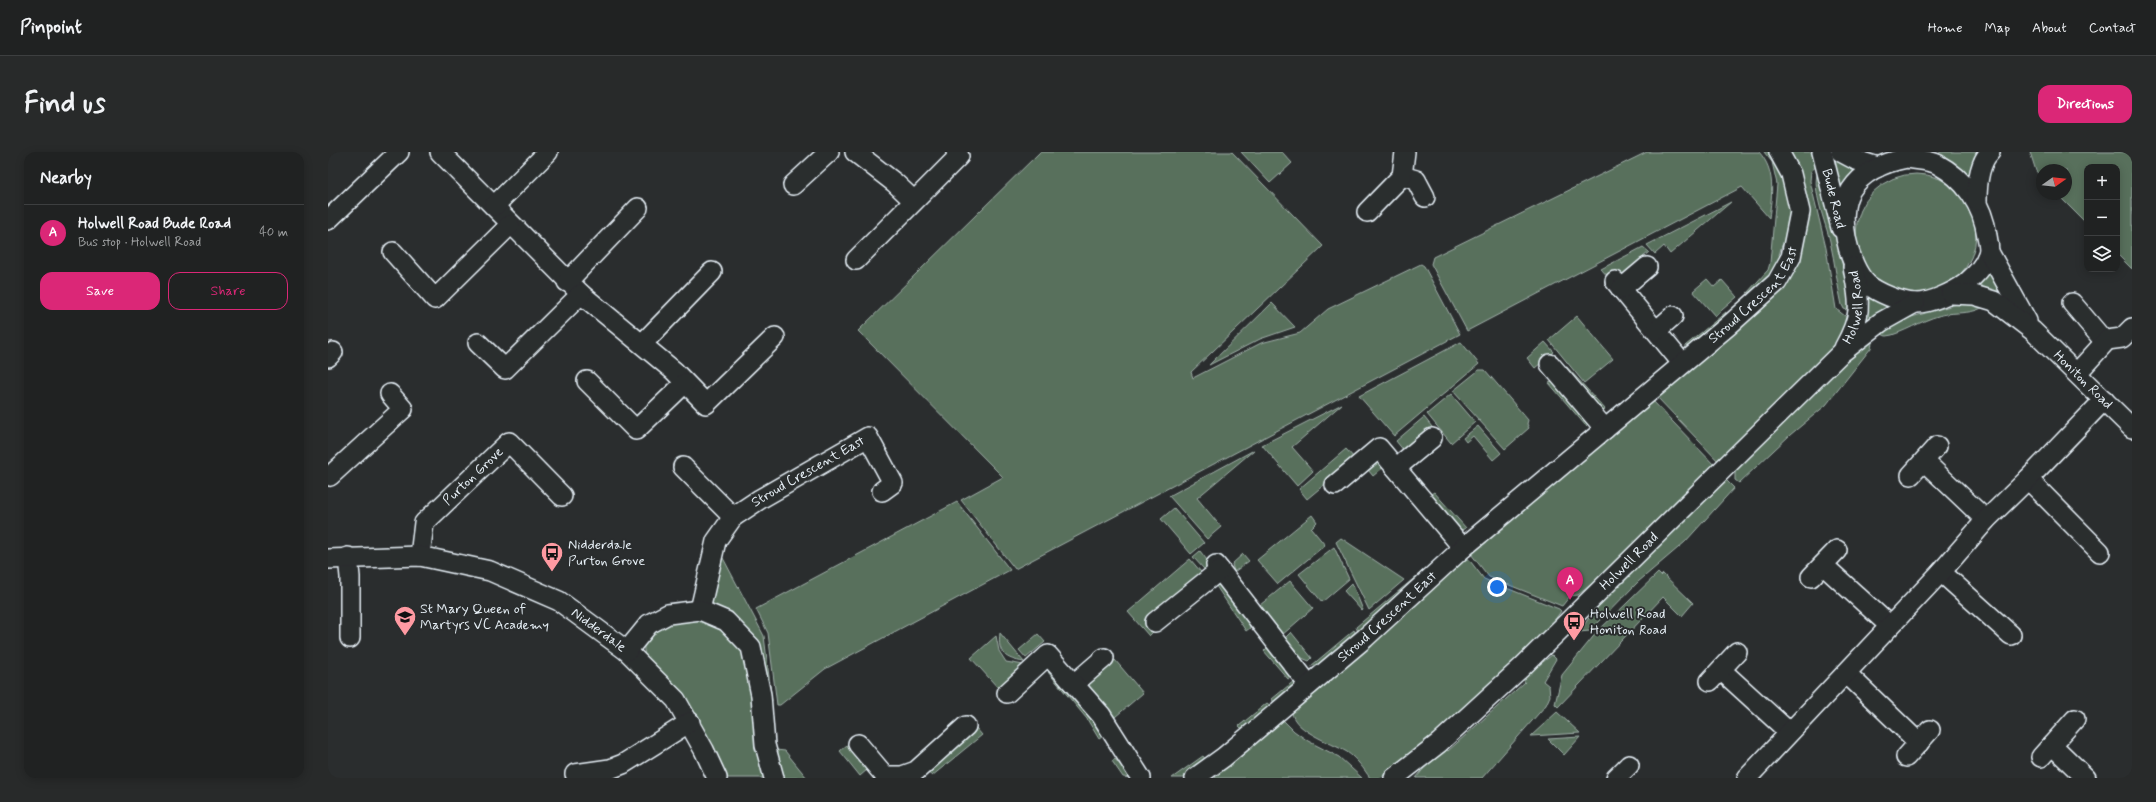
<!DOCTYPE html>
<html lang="en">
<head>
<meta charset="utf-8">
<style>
  body { margin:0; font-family:Mynerve,sans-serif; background:#282a2a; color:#f1f3f6 }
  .controls { position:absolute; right:12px; top:12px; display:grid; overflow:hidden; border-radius:8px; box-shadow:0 2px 10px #0003 }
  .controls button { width:36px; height:36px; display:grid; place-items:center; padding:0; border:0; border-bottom:1px solid #3d3f40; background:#202222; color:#f1f3f6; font:20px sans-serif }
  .compass { position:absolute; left:1708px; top:12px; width:36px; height:36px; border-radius:50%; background:#202222; box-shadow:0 2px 10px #0003; rotate:75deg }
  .you { position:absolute; left:1169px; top:435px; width:14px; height:14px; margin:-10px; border:3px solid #fff; border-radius:50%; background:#1a73e8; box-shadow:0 0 0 6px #1a73e833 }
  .badge { display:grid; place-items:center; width:26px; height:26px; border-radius:50%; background:#db2777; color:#fff; font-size:13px; font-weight:700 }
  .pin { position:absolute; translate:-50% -33px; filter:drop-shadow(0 1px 2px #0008) }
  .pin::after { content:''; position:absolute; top:21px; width:14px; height:12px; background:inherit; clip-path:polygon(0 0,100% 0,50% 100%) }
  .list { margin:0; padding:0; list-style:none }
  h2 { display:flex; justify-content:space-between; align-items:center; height:52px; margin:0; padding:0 16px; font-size:17px }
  h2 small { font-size:13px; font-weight:400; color:#a2a4a5 }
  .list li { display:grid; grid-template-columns:26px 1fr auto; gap:12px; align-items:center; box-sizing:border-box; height:56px; padding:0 16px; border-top:1px solid #3d3f40 }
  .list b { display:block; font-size:15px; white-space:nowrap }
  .list p { margin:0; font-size:13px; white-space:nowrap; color:#a2a4a5 }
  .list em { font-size:13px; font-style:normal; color:#a2a4a5 }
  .actions { display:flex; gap:8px; padding:12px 16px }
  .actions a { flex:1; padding:9px 0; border:1px solid #db2777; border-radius:12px; text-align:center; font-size:14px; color:#db2777 }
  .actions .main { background:#db2777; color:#fff }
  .icon { flex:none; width:22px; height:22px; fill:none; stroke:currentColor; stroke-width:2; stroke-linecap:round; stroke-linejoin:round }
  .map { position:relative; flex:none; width:1804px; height:626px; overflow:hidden; border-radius:12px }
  header { display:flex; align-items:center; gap:24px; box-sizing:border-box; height:56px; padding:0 20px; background:#202222; border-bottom:1px solid #3d3f40 }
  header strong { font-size:19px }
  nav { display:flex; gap:22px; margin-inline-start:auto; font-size:14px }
  .intro { display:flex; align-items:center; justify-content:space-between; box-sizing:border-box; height:96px; padding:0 24px }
  h1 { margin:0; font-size:28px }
  .button { padding:10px 18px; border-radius:12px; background:#db2777; color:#fff; font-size:14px; font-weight:700 }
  main { display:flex; gap:24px; padding:0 24px }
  aside { flex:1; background:#202222; border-radius:12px; box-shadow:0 2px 10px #0003 }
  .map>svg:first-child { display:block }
  .green { fill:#59705c; stroke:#a0b0aa }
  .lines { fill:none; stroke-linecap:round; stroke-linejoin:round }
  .minor-casing { stroke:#e8f1f8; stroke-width:22 }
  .minor { stroke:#2a2d2e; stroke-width:19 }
  .labels { text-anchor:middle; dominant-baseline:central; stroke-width:4; stroke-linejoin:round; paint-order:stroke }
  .street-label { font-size:14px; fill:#e8f1f8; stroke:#2a2d2e }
  .poi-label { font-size:14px; fill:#e8f1f8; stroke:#2a2d2e; text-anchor:start }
</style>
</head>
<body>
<header>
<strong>Pinpoint</strong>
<nav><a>Home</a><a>Map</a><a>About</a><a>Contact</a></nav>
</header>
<div class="intro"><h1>Find us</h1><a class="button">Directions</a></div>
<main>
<aside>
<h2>Nearby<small></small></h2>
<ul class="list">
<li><span class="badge">A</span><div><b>Holwell Road Bude Road</b><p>Bus stop · Holwell Road</p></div><em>40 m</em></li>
</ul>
<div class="actions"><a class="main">Save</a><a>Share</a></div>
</aside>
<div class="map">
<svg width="1804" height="626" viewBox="0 0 1804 626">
  <rect width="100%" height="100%" fill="#2a2d2e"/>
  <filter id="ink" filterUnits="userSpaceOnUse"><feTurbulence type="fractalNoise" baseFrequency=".025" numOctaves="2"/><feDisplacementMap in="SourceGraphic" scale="8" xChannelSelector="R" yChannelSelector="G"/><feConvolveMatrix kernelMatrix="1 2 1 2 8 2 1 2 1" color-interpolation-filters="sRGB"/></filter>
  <g filter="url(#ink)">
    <!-- green -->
    <g class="green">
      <polygon points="712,0 904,0 995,94 863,220 865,226 933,191 972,181 1000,157 1093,112 1096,114 1132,182 687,417 633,348 675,325 530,179"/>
      <polygon points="913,0 954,0 964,11 942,31"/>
      <path d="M1319,0H1431C1448,19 1444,42 1441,66L1414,35L1139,179L1103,112L1105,105Z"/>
      <path d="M1436,0H1442L1453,13L1465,59L1462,89L1454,93L1451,103L1455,108C1449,121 1434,137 1419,141L1440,118L1442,111L1449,32L1444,10Z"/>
      <polygon points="1458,0 1490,0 1490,13 1483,19 1482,29 1498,96 1508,157 1517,164 1525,166 1518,186 1392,311 1328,244 1473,96"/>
      <polygon points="1614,0 1646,0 1652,3 1644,29 1629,14 1611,5 1611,1"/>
      <polygon points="1702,0 1804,0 1804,117 1789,102 1789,15 1759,15 1759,72 1729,42 1738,42 1738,18 1714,18 1714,26 1708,19"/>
      <polygon points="1512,7 1533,16 1511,44 1504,13"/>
      <path d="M1490,20L1499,49L1526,161L1516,157L1514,153C1509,132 1507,111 1502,89C1498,72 1483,36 1490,20Z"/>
      <circle cx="1588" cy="82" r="60"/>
      <polygon points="1403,50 1342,102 1336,94 1327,102 1319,93"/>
      <polygon points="1315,95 1321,100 1302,116 1307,122 1282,127 1273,117"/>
      <polygon points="1663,116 1674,137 1666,143 1646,139 1660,123"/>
      <polygon points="1379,127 1386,135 1394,128 1409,145 1387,164 1365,139"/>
      <polygon points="1539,140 1565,154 1544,171 1536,165"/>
      <polygon points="944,151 967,175 932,187 881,213"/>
      <path d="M1633,151L1657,154C1645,162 1633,160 1619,162C1599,165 1583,177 1564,183L1558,184L1549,180L1573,168Z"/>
      <polygon points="1398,160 1396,166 1361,194 1357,194"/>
      <polygon points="1249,164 1285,207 1256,231 1221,188"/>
      <polygon points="1543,185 1545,186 1543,196 1498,253 1462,283 1411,331 1407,328 1407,319 1419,305"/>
      <polygon points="1133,190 1151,212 1066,284 1031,244"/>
      <polygon points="1217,190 1226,200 1207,216 1199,206"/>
      <polygon points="1239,215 1277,257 1274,260 1237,222"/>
      <polygon points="1151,218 1157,218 1200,268 1199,272 1201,276 1177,297 1125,239"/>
      <polygon points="1226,229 1262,270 1258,274 1221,231"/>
      <polygon points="1123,242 1147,270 1123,291 1099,262"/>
      <polygon points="1324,248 1388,315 1315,385 1261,434 1250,443 1242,444 1234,454 1161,425 1143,402"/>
      <polygon points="1014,252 964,295 985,319 969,334 934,293"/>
      <polygon points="1096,265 1104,275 1076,299 1068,289"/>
      <polygon points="1150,274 1173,301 1165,308 1145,284 1138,290 1135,286"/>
      <polygon points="1018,297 1027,307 979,347 971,337"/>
      <polygon points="926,298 869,346 893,375 879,387 841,344"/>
      <polygon points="1049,308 1057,314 1045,324 1036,313"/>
      <polygon points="1398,328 1406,336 1357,390 1310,430 1262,479 1251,480 1273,449"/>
      <polygon points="1106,340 1138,376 1131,379 1106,352 1103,342"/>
      <polygon points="629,350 682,418 497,517 452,553 449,553 440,481 428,457"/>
      <polygon points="846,356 876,391 863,402 833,367"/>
      <polygon points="984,363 989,370 983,376 997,393 950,432 929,408"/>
      <polygon points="1013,386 1076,428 1041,458 1008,390"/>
      <polygon points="1006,395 1021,427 994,450 971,422"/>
      <polygon points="1122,396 1030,480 1028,475"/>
      <polygon points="872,399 882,412 880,417 876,417 865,405"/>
      <polygon points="915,402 921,409 906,420 904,412"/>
      <path d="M1139,405L1156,427L1231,457L1233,459L1213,488L1093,595L1052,626H1042C1036,617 1029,607 1019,600C1004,591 960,577 964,556Z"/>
      <polygon points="388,406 395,406 436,484 444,549 437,541 436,521 382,450"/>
      <polygon points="862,407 873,420 818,468 827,478 821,484 800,460"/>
      <polygon points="1330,421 1333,424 1335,422 1365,451 1354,464 1335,445 1230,555 1227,552 1234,523 1269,480"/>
      <polygon points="887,426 920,466 922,476 918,479 884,428"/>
      <polygon points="962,429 985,456 954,483 940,466 932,453"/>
      <polygon points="1024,431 1035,458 1034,459 1016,439"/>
      <path d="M375,465L413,490L441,626H397L317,504C308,469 351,469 375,465Z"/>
      <polygon points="1026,478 1028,482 993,512 983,514"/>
      <polygon points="963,480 984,506 981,509 974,506 957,486"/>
      <path d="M672,481L696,510C678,507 669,502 672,481Z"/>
      <polygon points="710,482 717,490 698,506 691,498"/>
      <polygon points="668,484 671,499 678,510 696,513 671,537 643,506"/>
      <polygon points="939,496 965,524 960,527 936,499"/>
      <polygon points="1224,503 1228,507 1215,529 1221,534 1222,544 1218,553 1154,626 1088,626 1107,603 1116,596 1120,599 1197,530 1194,526"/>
      <polygon points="787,508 815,541 787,565 759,531"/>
      <polygon points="723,519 772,575 774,585 771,587 759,567 720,520"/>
      <polygon points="966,529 965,536 946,551 944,547"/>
      <polygon points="939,551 943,554 927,571 913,576 911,574"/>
      <polygon points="1229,560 1252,581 1203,584"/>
      <polygon points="953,566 966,579 980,589 1011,605 1034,626 887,626 891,618"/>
      <polygon points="648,576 654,583 604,624 598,619"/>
      <polygon points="1252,585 1236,603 1220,587"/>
      <polygon points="520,592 540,617 532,624 512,599"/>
      <polygon points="448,598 457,599 479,626 454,626"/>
      <polygon points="875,604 880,611 856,626 844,626"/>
      <polygon points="787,607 804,626 795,625 784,609"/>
    </g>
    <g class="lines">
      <!-- minor casing -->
      <g class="minor-casing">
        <g id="minor">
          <polyline points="112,0 253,142 346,219 378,252 447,185"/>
          <polyline points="527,0 567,31 586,49"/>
          <path id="s1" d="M1494,0L1513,76"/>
          <polyline points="1513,0 1528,8 1550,15"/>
          <path d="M1579,6C1588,8 1601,8 1609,12C1637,27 1655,53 1659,84C1660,89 1662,97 1660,102C1656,115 1647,123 1637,132C1626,140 1601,152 1587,151C1572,150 1550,141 1539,132C1520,114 1508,61 1523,38C1535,19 1558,10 1579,6Z"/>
          <polyline points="1074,24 1088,28 1097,45"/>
          <polyline points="465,33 501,0"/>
          <path d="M1649,49C1649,34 1651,11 1662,0"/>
          <polyline points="166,54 220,0"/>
          <polyline points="1039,60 1074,24 1077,0"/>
          <polyline points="0,68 71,0"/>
          <polyline points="65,100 107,147 182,73"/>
          <polyline points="1661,100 1699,169"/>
          <polyline points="528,108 631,4 628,0"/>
          <polyline points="1287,129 1354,211"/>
          <polyline points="239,130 310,56"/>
          <polyline points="1293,137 1319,115"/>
          <path id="s2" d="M1623,142L1646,143L1666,149L1705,179L1804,276"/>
          <polyline points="1744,151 1777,190"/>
          <polyline points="1328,179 1345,164"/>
          <polyline points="150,191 177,217 253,142"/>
          <polyline points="314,192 384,120"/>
          <path id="s3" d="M1516,196C1535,162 1532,152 1525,115"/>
          <polyline points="0,205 5,200"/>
          <polyline points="1222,212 1277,277"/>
          <polyline points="1749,221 1779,188 1794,186 1804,176"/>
          <polyline points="259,229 308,278 357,231"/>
          <polyline points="1596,309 1658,368"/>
          <polyline points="355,315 405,365"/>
          <polyline points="1068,316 1104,286"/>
          <polyline points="0,323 2,324 75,257 62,242"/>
          <polyline points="1583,323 1609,294"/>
          <polyline points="1700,327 1772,400"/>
          <polyline points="1007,333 1051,296 1135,396"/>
          <path id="s4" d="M92,404L96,371L181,290L234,344"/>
          <polyline points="20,405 22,425 22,486"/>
          <path id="s5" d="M0,407L92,404L162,419L231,449L299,499L348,548L376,598L389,626"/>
          <polyline points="888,413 981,533"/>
          <polyline points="1495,413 1562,474"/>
          <polyline points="1613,420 1683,483"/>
          <polyline points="1483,425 1509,398"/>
          <path id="s6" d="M372,458L388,389L405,365L432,347L540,285L565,331L554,339"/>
          <polyline points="827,470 892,418"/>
          <polyline points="299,499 321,472 340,462 372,458 398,469 423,495 433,543 437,593 446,626"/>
          <polyline points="1393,518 1461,580"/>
          <polyline points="1518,521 1591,591"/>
          <polyline points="1382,529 1409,500"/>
          <polyline points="746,532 776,506"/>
          <polyline points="679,541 720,503 773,563 813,626"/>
          <polyline points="530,592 557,624 574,624 588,619 638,574"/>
          <polyline points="1724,593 1758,626"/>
          <polyline points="1578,605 1602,578"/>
          <polyline points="1713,605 1747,567"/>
          <polyline points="247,622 282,617 295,612 362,570"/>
          <path id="s7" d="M867,626L896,605L1037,486L1135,396L1400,174L1449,130L1463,105L1472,60L1463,22L1451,0"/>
          <path id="s8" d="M1066,626L1111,591L1194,515L1513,201L1553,170L1587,151"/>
          <polyline points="1288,626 1301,613"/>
          <polyline points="1419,626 1613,420 1658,368 1700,327 1776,248"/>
        </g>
      </g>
      <!-- minor -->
      <use href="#minor" class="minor"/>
    </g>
  </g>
  <!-- icons -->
  <defs>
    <g id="bus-pin" transform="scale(1.15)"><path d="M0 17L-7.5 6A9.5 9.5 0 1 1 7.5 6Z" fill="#ff9aa2" stroke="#2a2d2e"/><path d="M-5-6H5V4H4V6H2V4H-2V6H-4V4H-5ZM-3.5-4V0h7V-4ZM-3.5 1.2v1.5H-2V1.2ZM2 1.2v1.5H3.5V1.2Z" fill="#111"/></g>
    <g id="school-pin" transform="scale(1.15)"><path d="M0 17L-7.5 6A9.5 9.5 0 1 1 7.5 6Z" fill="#ff9aa2" stroke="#2a2d2e"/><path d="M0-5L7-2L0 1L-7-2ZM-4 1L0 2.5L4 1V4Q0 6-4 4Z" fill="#111"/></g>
  </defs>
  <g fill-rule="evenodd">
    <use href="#bus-pin" x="224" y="401"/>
    <use href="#school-pin" x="77" y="465"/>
    <use href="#bus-pin" x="1246" y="470"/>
  </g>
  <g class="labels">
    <!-- street labels -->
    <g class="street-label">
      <text stroke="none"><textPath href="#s1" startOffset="48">Bude Road</textPath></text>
      <text stroke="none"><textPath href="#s7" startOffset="740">Stroud Crescent East</textPath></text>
      <text stroke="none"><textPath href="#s3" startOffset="43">Holwell Road</textPath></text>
      <text stroke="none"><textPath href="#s2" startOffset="163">Honiton Road</textPath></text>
      <text stroke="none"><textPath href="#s6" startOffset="188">Stroud Crescent East</textPath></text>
      <text stroke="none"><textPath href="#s4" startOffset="101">Purton Grove</textPath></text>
      <text stroke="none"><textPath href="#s8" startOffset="320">Holwell Road</textPath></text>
      <text stroke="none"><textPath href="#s7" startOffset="251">Stroud Crescent East</textPath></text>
      <text stroke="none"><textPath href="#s5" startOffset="288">Nidderdale</textPath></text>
    </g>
    <!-- poi labels -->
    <g class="poi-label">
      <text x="240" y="393">Nidderdale<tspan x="240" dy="16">Purton Grove</tspan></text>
      <text x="92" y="457">St Mary Queen of<tspan x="92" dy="16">Martyrs VC Academy</tspan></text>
      <text x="1262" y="462">Holwell Road<tspan x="1262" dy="16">Honiton Road</tspan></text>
    </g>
  </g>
</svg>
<div class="controls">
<button>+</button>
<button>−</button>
<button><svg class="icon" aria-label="layers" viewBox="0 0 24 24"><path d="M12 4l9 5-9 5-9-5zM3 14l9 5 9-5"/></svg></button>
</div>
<svg class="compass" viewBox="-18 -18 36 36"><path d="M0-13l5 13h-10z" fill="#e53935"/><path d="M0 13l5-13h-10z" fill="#a2a4a5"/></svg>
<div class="you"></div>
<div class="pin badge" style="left:1242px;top:448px">A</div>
</div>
</main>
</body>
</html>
